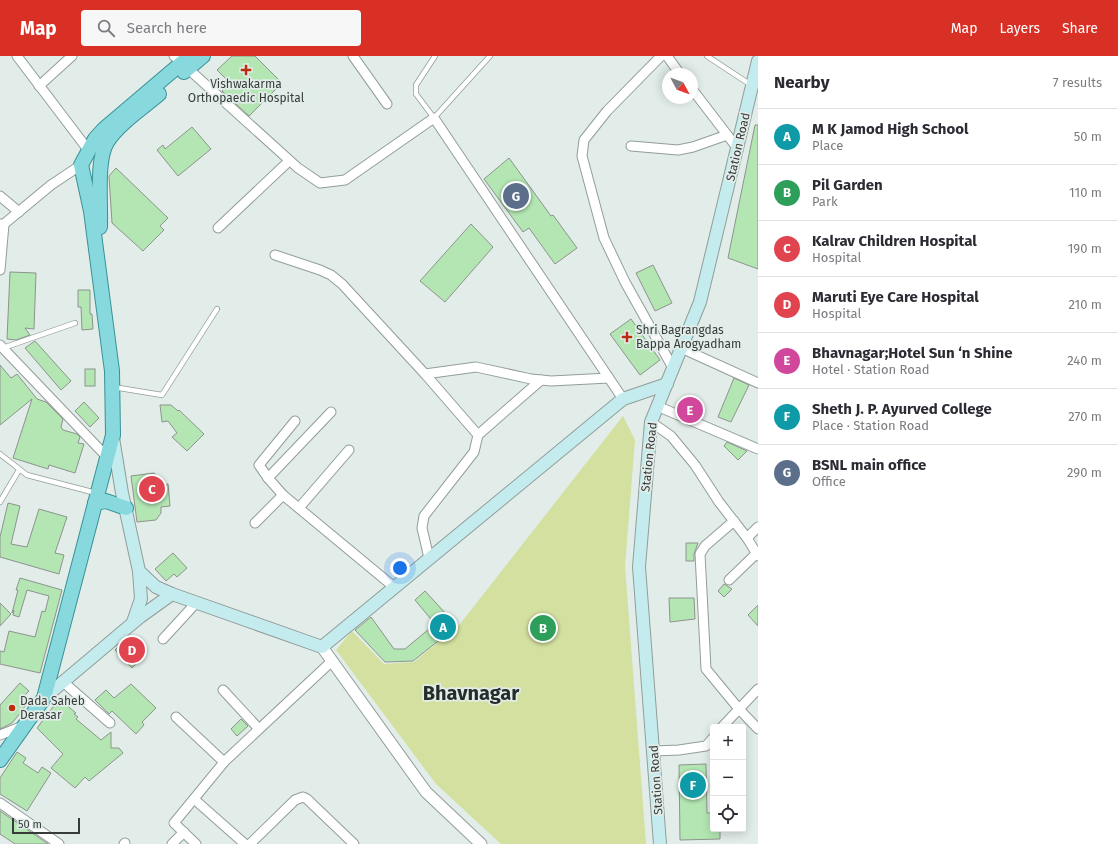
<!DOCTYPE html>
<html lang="en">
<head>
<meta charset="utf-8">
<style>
  body { margin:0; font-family:"Fira Sans",sans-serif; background:#f7f7f7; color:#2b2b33 }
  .controls { position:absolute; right:12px; bottom:12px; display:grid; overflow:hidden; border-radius:4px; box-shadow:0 2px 10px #0003 }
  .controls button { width:36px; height:36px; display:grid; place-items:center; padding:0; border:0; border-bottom:1px solid #e1e1e2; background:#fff; color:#2b2b33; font:20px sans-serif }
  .compass { position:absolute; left:662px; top:12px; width:36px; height:36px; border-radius:50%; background:#fff; box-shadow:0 2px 10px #0003; rotate:131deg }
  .scale { position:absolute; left:12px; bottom:10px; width:68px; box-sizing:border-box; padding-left:4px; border:2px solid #373c3a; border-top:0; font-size:11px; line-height:14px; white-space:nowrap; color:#373c3a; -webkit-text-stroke:3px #e2ede9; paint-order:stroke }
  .you { position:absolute; left:400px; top:512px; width:14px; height:14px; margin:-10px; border:3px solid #fff; border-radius:50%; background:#1a73e8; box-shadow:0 0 0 6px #1a73e833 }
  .badge { display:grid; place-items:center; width:26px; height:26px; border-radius:50%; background:#d93025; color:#fff; font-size:13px; font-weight:700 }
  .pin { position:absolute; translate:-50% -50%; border:2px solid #fff; box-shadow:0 1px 4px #0006 }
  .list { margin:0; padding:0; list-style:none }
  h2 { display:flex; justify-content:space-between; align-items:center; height:52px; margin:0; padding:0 16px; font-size:17px }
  h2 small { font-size:13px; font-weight:400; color:#7c7c81 }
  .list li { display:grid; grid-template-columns:26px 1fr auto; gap:12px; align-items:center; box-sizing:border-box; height:56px; padding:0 16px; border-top:1px solid #e1e1e2 }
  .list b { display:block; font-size:15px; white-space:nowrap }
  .list p { margin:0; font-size:13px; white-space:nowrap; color:#7c7c81 }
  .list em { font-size:13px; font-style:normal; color:#7c7c81 }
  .icon { flex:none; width:22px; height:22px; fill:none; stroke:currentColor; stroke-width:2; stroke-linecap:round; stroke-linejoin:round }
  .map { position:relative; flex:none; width:758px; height:788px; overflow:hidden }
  header { display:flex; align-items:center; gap:24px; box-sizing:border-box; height:56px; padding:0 20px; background:#d93025; color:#fff }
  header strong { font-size:19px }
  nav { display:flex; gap:22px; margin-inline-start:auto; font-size:14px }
  .search { width:280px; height:36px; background:#f7f7f7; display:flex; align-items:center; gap:10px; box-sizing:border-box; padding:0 14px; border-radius:4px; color:#7c7c81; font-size:15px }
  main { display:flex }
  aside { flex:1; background:#fff }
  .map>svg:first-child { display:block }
  .green { fill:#d3e09f }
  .building { fill:#b3e6b3; stroke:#8d948d }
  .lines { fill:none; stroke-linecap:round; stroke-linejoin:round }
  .service-casing { stroke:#929d99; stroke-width:6 }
  .minor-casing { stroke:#929d99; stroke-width:11 }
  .tertiary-casing { stroke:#929d99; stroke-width:13 }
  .secondary-casing { stroke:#929d99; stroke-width:14 }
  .primary-casing { stroke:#389196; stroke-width:16 }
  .service { stroke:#fff; stroke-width:4.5 }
  .minor { stroke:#fff; stroke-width:9 }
  .tertiary { stroke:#fff; stroke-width:11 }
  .secondary { stroke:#c4ecee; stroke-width:12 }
  .primary { stroke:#88d9dd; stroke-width:14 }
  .poi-dot { fill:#b92e0c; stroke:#e2ede9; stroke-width:1.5 }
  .labels { text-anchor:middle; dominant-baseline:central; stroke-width:3.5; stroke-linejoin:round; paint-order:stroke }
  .poi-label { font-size:12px; fill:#373c3a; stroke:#e2ede9; text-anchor:start }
  .street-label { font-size:12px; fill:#373c3a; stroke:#e2ede9 }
  .town-label { font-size:20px; font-weight:bold; fill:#252d2a; stroke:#e2ede9 }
</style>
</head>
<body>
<header>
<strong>Map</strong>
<div class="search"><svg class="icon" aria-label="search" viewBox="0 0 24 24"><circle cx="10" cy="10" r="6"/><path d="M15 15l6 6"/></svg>Search here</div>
<nav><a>Map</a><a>Layers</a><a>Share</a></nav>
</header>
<main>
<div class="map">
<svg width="758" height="788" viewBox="0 0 758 788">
  <rect width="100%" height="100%" fill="#e2ede9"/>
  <!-- green -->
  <polygon class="green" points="623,360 635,384 625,510 646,788 501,788 436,728 336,594 352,575 384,608 414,606 460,568"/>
  <!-- building -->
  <g class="building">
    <polygon points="232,0 255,0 282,27 249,60 222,35 230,27 217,14"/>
    <polygon points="755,69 758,69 758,213 728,202"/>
    <polygon points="192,71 211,93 178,120 157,94 163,89 165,93"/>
    <polygon points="509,102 551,160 553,159 577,192 555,208 529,172 523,176 484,123"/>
    <polygon points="116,112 168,162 160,170 164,174 143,195 112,167 109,120"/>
    <polygon points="471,168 493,191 445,246 420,225"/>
    <polygon points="653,209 672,247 655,255 636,217"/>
    <polygon points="10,216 36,217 34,273 25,272 30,279 16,284 7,283"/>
    <polygon points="78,234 90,234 90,258 92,258 93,273 82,274 81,251 78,251"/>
    <polygon points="631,263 660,304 640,319 610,278"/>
    <polygon points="35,285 71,325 61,334 25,292"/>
    <polygon points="0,309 11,322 17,318 37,343 46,346 63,363 61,371 63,374 77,378 80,381 78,387 84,388 75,417 49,409 48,413 13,402 32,343 0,369"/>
    <rect x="85" y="313" width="10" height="17"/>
    <polygon points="734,322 749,329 731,366 718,361"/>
    <polygon points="84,346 99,362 90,371 75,355"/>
    <polygon points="160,349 171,349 178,355 179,354 204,378 187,395 172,381 177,377 168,365 162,366"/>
    <polygon points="727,386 747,395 738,404 724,390"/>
    <polygon points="154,417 158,422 159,430 168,428 170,450 161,451 161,457 156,464 137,466 131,420"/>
    <polygon points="8,447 20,450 11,488 27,491 39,453 67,461 55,497 64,499 59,518 0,501 0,481"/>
    <polygon points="686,487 698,487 694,498 694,505 686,505"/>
    <polygon points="173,497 187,512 177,521 174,518 166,525 155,513"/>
    <polygon points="20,522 62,534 40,617 0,608 0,595 4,596 9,575 35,581 42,555 45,556 49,540 27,534 19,561 13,559 14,554 12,557 18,534 16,534"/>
    <polygon points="724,528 732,533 724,541 718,535"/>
    <polygon points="425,535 457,570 413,605 385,606 355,574 371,561 394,593 405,593 435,568 415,544"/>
    <polygon points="669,542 694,542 695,563 670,566"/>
    <polygon points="0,547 11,558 0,570"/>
    <polygon points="758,549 758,570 748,559"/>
    <polygon points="127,582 144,599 132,612 115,594"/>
    <polygon points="20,627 29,635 25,639 29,643 22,655 12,667 0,673 0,649"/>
    <polygon points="131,628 156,652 142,666 144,669 136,678 112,655 109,658 95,644 106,634 114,642"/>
    <polygon points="59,643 76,657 74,658 78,661 76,663 101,684 111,676 111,692 119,692 123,697 89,725 85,721 75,732 51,712 63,698 37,672"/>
    <polygon points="241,663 248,670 237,680 231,673"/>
    <polygon points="17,696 26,702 23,707 38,717 42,711 51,717 27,755 0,738 0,722"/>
    <polygon points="706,708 707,757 713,757 713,773 720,773 720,783 680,784 679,709"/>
    <polygon points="0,755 19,768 48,788 15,788 0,778"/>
  </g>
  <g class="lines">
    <!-- service casing -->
    <g class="service-casing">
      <g id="service">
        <polyline points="435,0 416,29 416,38 434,62 490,0"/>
        <polyline points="707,0 751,29"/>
        <polyline points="3,292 75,267"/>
        <polyline points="113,331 162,339 217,253"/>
        <polyline points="0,398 27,419 96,437"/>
        <polyline points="0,446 19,414"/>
      </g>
    </g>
    <!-- minor casing -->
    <g class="minor-casing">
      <g id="minor">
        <polyline points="17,0 89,95"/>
        <polyline points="174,0 298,112 320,127 345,124 434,62 623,343"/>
        <polyline points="353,0 387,48"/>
        <polyline points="661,0 607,55 584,84 582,100 604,182 625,226 673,312"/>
        <polyline points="667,0 680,18"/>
        <polyline points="39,30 72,0"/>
        <polyline points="692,33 738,93"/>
        <polyline points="631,90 678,94 693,91 727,79"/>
        <polyline points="0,140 19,156"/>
        <polyline points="0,168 4,168 51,129 81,109"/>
        <polyline points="218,172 289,105"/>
        <polyline points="275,199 320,214 331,219 342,228 425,318"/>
        <polyline points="0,214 4,168"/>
        <polyline points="0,289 107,401"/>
        <polyline points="681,292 758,327"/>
        <polyline points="657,350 758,393"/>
        <polyline points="651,366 671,380 695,409 719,446 747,482 758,471"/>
        <polyline points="478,379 541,324"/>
        <polyline points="268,422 259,409 295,365"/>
        <polyline points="283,439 268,422 331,356"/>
        <polyline points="299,452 349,394"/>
        <polyline points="734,465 705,490 700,498 706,613 739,653 758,673"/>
        <polyline points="255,467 283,439 394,531"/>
        <polyline points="747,482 758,500"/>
        <polyline points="429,502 422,472 424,460 474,396 478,379 425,318 476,311 531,323 551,325 609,322"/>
        <polyline points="729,524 757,497"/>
        <polyline points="163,583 196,547"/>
        <polyline points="62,625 110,667"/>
        <polyline points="223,634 259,673"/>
        <polyline points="176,661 224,706"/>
        <polyline points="722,671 758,633"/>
        <polyline points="0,679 23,670"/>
        <polyline points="654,695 679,694 706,690 713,682"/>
        <polyline points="194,743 245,788"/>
        <polyline points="0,747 59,788"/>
        <polyline points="124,788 125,787"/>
        <polyline points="172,788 184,776"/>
        <polyline points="196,788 174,767 225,705 332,605"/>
        <polyline points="250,788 295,744 303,741 307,743 354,788"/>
      </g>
    </g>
    <!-- tertiary casing -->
    <g class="tertiary-casing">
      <polyline id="tertiary" points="322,591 426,736 481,788"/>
    </g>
    <!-- secondary casing -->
    <g class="secondary-casing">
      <g id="secondary">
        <polyline points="113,382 122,437 139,515 156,531 172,538"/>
        <polyline points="133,566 141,543 139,515"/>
        <polyline points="44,642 140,561 172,538 322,591 623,343 667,328"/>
        <polyline points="660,788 639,511 651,366 700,246 758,5"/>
      </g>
    </g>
    <!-- primary casing -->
    <g class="primary-casing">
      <g id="primary">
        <polyline points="184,16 203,0"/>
        <path d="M100,171C101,148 96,104 107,86C118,68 144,51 159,38"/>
        <polyline points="95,447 106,445 126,452"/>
        <polyline points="0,704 44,642 113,379 112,315 91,155 81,109 95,83 104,73 190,0"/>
      </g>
    </g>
    <!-- service -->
    <use href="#service" class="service"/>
    <!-- minor -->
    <use href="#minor" class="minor"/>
    <!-- tertiary -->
    <use href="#tertiary" class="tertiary"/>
    <!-- secondary -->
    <use href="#secondary" class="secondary"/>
    <!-- primary -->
    <use href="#primary" class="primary"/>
  </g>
  <!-- markers -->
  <g class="poi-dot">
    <path d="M244 8h4v4h4v4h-4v4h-4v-4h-4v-4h4z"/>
    <path d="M625 275h4v4h4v4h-4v4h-4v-4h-4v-4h4z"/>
    <circle cx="12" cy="652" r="4"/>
  </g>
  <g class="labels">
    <!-- poi labels -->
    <g class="poi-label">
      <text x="246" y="28" text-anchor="middle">Vishwakarma<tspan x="246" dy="14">Orthopaedic Hospital</tspan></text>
      <text x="636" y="274">Shri Bagrangdas<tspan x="636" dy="14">Bappa Arogyadham</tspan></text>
      <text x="20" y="645">Dada Saheb<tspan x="20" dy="14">Derasar</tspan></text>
    </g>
    <!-- street labels -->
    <g class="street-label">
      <text transform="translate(738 91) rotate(-77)">Station Road</text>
      <text transform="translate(649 401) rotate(-84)">Station Road</text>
      <text transform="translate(656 724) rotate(-94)">Station Road</text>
    </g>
    <!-- town labels -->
    <g class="town-label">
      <text x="471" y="637">Bhavnagar</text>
    </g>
  </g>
</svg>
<div class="controls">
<button>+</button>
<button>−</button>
<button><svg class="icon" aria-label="locate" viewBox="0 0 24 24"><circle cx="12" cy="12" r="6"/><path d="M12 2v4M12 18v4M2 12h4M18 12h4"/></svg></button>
</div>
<svg class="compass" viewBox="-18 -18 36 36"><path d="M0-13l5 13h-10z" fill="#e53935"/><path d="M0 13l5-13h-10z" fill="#7c7c81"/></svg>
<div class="scale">50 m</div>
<div class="you"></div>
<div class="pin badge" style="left:443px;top:571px;background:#0f9aa8">A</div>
<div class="pin badge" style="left:543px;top:572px;background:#2e9e5b">B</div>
<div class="pin badge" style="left:152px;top:433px;background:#e0444e">C</div>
<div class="pin badge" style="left:132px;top:594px;background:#e0444e">D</div>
<div class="pin badge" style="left:690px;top:354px;background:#d1479c">E</div>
<div class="pin badge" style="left:693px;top:729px;background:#0f9aa8">F</div>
<div class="pin badge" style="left:516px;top:140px;background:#5c6f8a">G</div>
</div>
<aside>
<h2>Nearby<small>7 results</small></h2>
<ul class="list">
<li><span class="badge" style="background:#0f9aa8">A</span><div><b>M K Jamod High School</b><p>Place</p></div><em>50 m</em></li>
<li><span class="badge" style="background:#2e9e5b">B</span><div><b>Pil Garden</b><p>Park</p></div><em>110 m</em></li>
<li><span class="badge" style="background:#e0444e">C</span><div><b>Kalrav Children Hospital</b><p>Hospital</p></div><em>190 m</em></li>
<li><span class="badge" style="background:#e0444e">D</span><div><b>Maruti Eye Care Hospital</b><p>Hospital</p></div><em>210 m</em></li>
<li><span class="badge" style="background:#d1479c">E</span><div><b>Bhavnagar;Hotel Sun ‘n Shine</b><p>Hotel · Station Road</p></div><em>240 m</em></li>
<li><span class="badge" style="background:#0f9aa8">F</span><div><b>Sheth J. P. Ayurved College</b><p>Place · Station Road</p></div><em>270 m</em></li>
<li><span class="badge" style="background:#5c6f8a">G</span><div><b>BSNL main office</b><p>Office</p></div><em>290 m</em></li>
</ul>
</aside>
</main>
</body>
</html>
